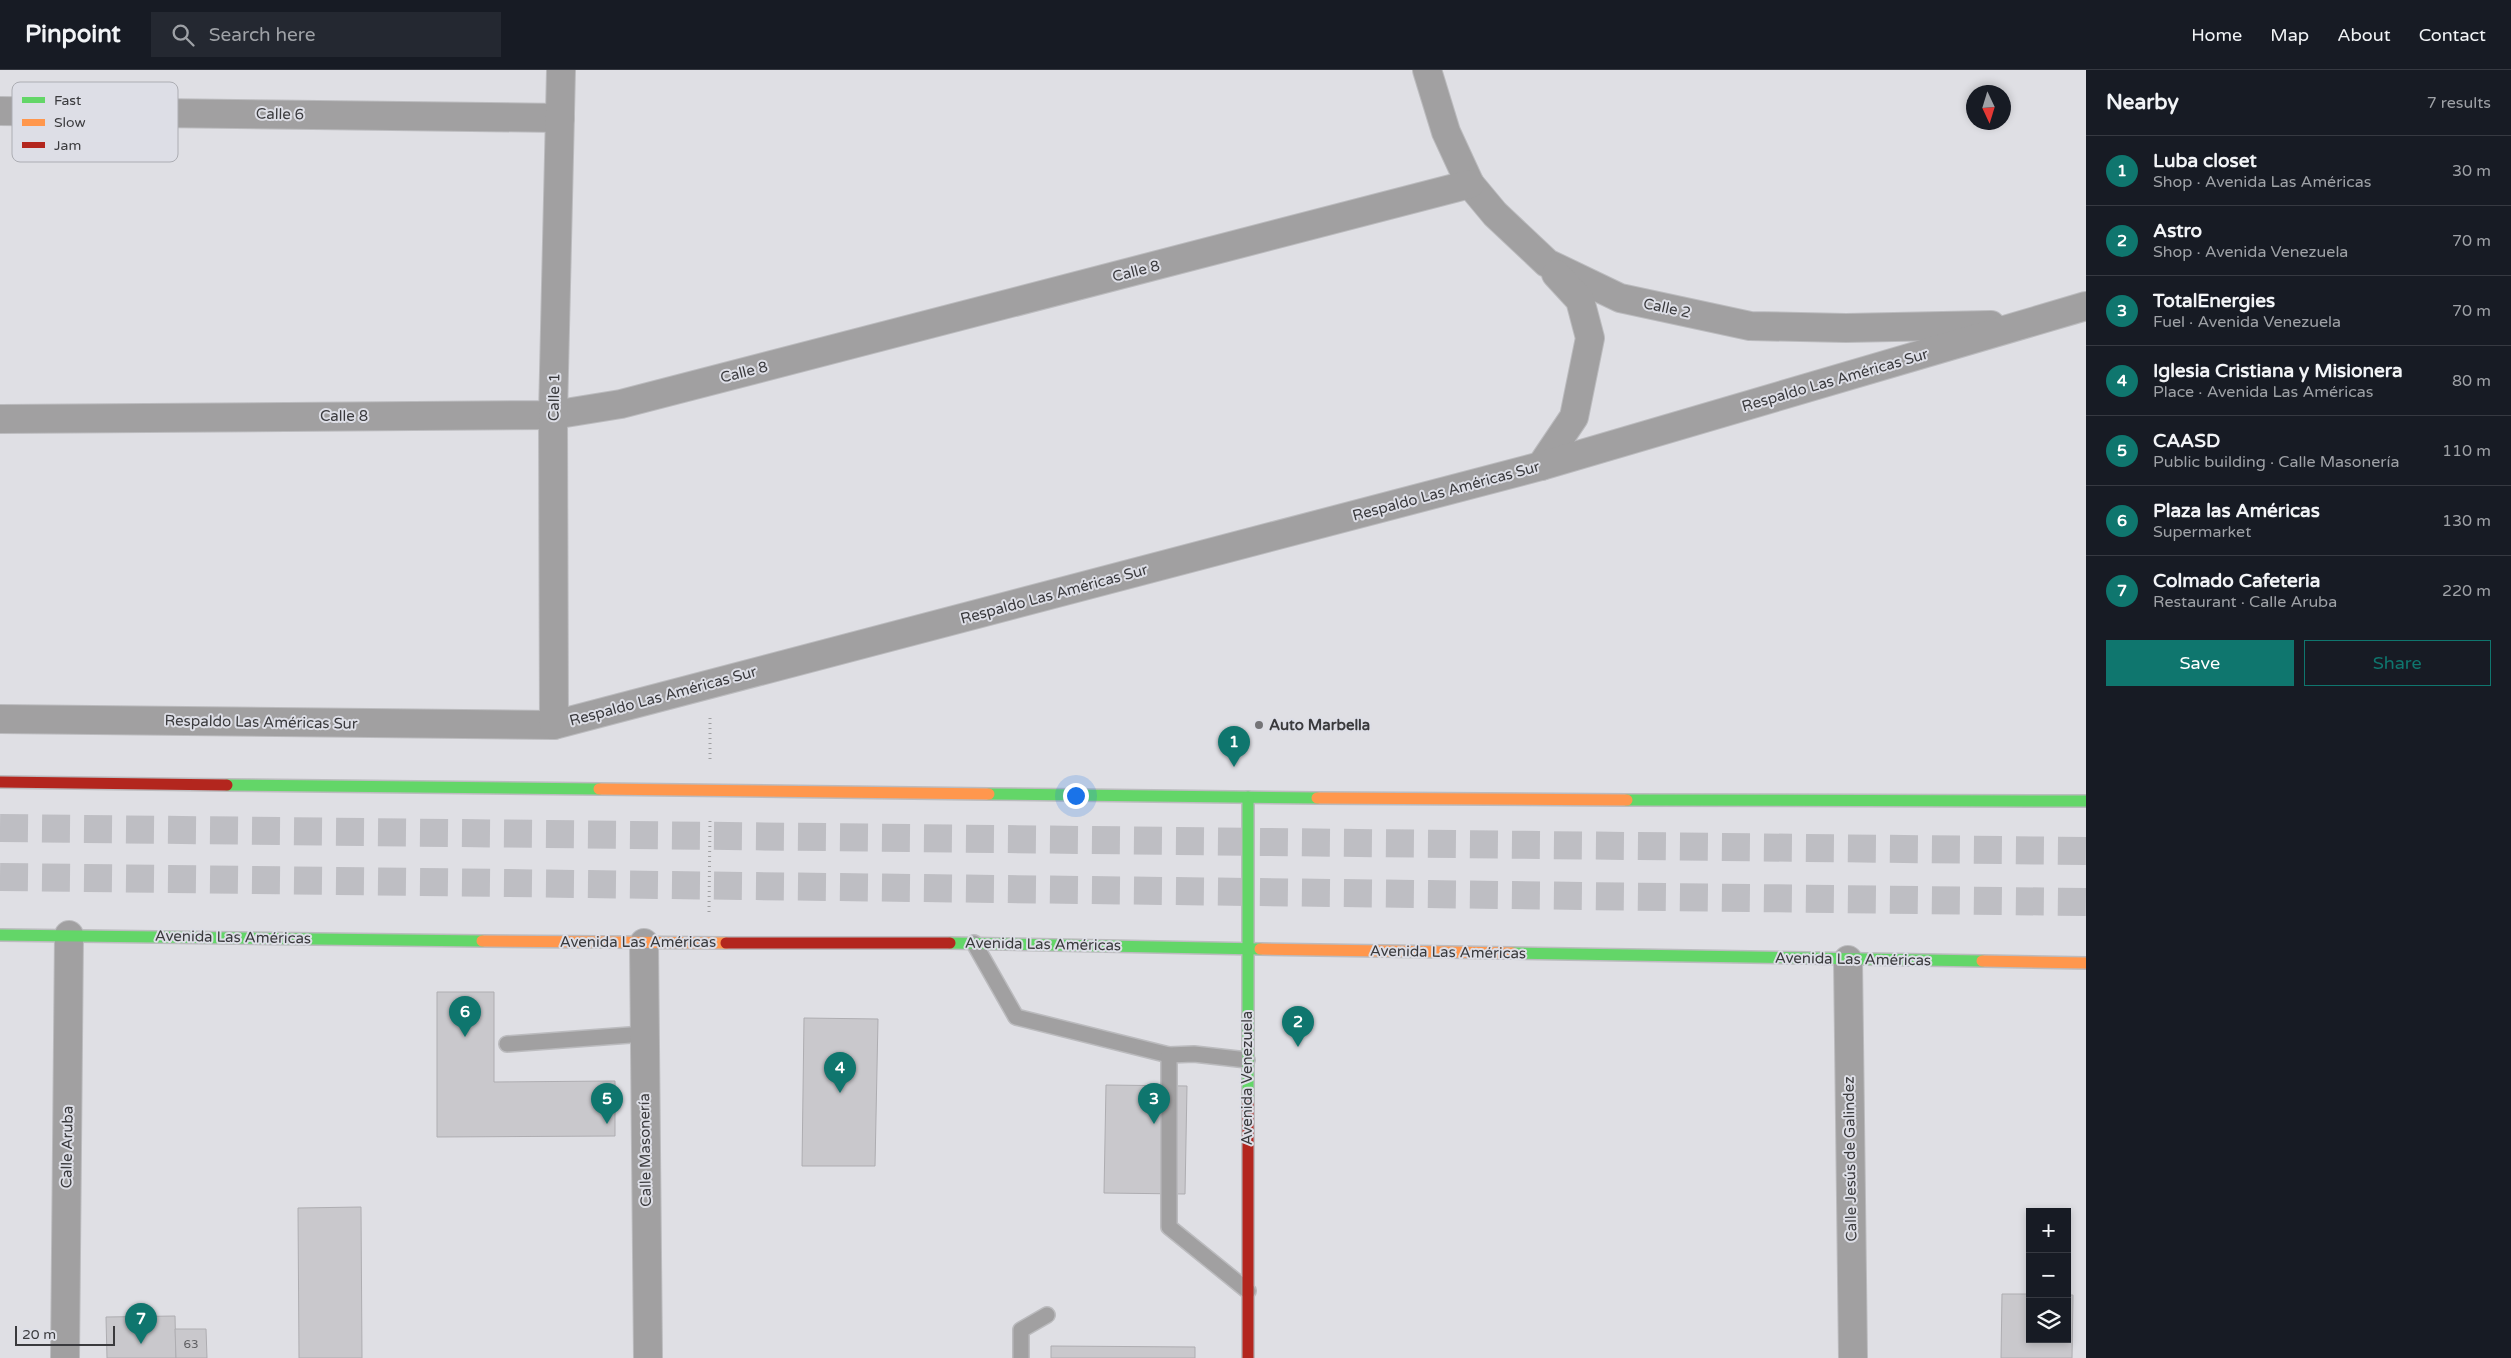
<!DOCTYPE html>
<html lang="en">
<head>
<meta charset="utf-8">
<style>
  body { margin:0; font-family:"Varela Round",sans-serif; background:#242831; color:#f1f3f6 }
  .controls { position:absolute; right:15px; bottom:15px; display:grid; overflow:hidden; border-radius:0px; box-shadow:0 2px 8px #0003 }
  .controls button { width:45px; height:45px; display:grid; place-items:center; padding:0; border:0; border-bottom:1px solid #363941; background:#171b24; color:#f1f3f6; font:25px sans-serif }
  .compass { position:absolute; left:1966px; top:15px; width:45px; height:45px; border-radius:50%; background:#171b24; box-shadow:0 2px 8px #0003; rotate:176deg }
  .scale { position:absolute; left:15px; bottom:12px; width:100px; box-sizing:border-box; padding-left:5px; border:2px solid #3a3a3d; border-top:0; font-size:14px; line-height:18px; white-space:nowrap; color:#3a3a3d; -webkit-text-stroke:4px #dddee6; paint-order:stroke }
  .you { position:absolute; left:1075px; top:725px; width:18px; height:18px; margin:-12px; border:4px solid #fff; border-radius:50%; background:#1a73e8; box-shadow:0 0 0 8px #1a73e833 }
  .badge { display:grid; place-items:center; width:32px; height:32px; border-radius:50%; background:#0f766e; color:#fff; font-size:16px; font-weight:700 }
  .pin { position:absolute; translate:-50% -41px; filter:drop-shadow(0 1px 2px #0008) }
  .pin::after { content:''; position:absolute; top:26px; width:18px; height:15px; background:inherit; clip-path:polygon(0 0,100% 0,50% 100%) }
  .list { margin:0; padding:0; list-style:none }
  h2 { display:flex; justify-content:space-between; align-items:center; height:65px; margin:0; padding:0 20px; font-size:21px }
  h2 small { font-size:16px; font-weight:400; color:#9ea1a6 }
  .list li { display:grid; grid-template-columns:32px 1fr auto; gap:15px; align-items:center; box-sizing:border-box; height:70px; padding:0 20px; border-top:1px solid #363941 }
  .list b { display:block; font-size:19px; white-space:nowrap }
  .list p { margin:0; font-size:16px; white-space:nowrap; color:#9ea1a6 }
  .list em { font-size:16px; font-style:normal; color:#9ea1a6 }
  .actions { display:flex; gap:10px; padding:15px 20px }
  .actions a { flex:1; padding:11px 0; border:1px solid #0f766e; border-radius:0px; text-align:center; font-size:18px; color:#0f766e }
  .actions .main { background:#0f766e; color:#fff }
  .icon { flex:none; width:28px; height:28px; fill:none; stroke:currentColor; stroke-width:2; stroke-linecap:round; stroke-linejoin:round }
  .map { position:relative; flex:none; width:2086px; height:1288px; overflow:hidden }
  header { display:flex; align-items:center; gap:30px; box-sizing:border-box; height:70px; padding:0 25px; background:#171b24; border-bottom:1px solid #363941 }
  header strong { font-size:24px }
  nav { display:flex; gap:28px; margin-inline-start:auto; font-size:18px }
  .search { width:350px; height:45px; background:#242831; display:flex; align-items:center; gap:12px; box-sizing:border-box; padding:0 18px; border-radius:0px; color:#9ea1a6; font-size:19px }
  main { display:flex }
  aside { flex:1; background:#171b24 }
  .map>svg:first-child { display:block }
  .building { fill:#c9c8cc; stroke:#aeadb1 }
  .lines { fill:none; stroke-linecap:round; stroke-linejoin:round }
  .highway-tunnel { stroke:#bebec3; stroke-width:28; stroke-dasharray:28 14; stroke-linecap:butt }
  .lane-casing { stroke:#bbbbbe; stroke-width:18 }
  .street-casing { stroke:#bbbbbe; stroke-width:30 }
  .fast-casing { stroke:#bbbbbe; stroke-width:14 }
  .slow-casing { stroke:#bbbbbe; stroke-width:14 }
  .jam-casing { stroke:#bbbbbe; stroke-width:14 }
  .path { stroke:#a0a0a2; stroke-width:3; stroke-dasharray:1 4; stroke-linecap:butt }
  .lane { stroke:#a1a0a1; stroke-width:15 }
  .street { stroke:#a1a0a1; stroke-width:28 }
  .fast { stroke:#63d668; stroke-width:11 }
  .slow { stroke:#ff974d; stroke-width:11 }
  .jam { stroke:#b3261e; stroke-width:11 }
  .poi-dot { fill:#747477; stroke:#dddee6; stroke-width:2 }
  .labels { text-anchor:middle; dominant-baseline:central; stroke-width:4; stroke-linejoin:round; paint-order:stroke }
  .number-label { font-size:12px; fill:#5e5e61 }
  .street-label { font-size:15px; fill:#3a3a3d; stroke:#dddee6 }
  .poi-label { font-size:15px; font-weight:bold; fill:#3a3a3d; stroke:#dddee6; text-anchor:start }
  .key { fill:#dddee6; stroke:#acadb3; stroke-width:1 }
  .key-label { font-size:14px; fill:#3a3a3d }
</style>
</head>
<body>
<header>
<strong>Pinpoint</strong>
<div class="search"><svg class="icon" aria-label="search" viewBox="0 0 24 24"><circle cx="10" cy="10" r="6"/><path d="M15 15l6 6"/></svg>Search here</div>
<nav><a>Home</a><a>Map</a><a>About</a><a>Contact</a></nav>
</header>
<main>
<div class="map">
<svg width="2086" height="1288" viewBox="0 0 2086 1288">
  <rect width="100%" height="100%" fill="#dfdfe4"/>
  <!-- building -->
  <g class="building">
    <polygon points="437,922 494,922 494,1012 615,1011 615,1066 437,1067"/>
    <polygon points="804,948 878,949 875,1096 802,1096"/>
    <polygon points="1106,1015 1187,1016 1185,1124 1104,1123"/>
    <polygon points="361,1137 362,1288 299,1288 298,1138"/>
    <polygon points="2002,1224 2030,1224 2030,1269 2067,1269 2067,1225 2073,1225 2072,1288 2001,1288"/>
    <polygon points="175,1246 176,1288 107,1288 106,1247"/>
    <polygon points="175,1259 206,1259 207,1288 176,1288"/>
    <polygon points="1051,1276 1195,1277 1195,1288 1051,1288"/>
  </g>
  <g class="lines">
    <!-- highway-tunnel -->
    <g class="highway-tunnel">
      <polyline points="0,758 2086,781"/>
      <polyline points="0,807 2086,832"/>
    </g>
    <!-- lane casing -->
    <g class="lane-casing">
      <g id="lane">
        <polyline points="974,873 1016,947 1169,985 1194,984 1247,990"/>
        <polyline points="507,974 644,964"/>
        <polyline points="1169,985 1169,1157 1248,1221"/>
        <polyline points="1021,1288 1021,1260 1047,1245"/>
      </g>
    </g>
    <!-- street casing -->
    <g class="street-casing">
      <g id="street">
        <polyline points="1427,0 1446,62 1470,114 1495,144 1547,193 1620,228 1750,256 1846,258 1991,255"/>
        <polyline points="0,41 560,48"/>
        <polyline points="0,349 553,345 621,334 1470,114"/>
        <polyline points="1541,396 1574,347 1590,268 1580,230 1556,204"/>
        <polyline points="0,649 554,655 1541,396 2086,236"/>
        <polyline points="554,655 553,345 561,0"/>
        <polyline points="644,873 648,1288"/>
        <polyline points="1848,890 1853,1288"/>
        <polyline points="65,1288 69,865"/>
      </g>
    </g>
    <!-- fast casing -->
    <g class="fast-casing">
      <g id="fast">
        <polyline points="227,715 599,719"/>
        <polyline points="989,724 1317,728"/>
        <polyline points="1248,727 1248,1032"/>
        <polyline points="1627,730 2086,731"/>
        <polyline points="0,865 482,871"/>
        <polyline points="950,873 1260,879"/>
        <polyline points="1513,883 1982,891"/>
      </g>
    </g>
    <!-- slow casing -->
    <g class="slow-casing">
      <g id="slow">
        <polyline points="599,719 989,724"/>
        <polyline points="1317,728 1627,730"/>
        <polyline points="482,871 726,873"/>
        <polyline points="1260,879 1513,883"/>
        <polyline points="1982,891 2086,893"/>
      </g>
    </g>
    <!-- jam casing -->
    <g class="jam-casing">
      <g id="jam">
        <polyline points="0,712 227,715"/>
        <polyline points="726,873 950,873"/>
        <polyline points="1248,1032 1248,1288"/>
      </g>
    </g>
    <!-- path -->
    <g class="path">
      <polyline points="710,689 710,645"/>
      <polyline points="709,842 710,750"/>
    </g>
    <!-- lane -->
    <use href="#lane" class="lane"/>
    <!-- street -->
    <use href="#street" class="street"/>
    <!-- fast -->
    <use href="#fast" class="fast"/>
    <!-- slow -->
    <use href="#slow" class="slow"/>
    <!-- jam -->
    <use href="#jam" class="jam"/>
  </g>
  <!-- markers -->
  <circle class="poi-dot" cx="1259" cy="655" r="5"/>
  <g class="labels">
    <!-- number labels -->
    <g class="number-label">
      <text x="191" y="1274">63</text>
    </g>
    <!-- street labels -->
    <g class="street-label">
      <text transform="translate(280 44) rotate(1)">Calle 6</text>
      <text transform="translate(1136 201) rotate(-14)">Calle 8</text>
      <text transform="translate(1667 238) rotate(12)">Calle 2</text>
      <text transform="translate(744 302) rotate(-14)">Calle 8</text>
      <text transform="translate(1835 310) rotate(-16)">Respaldo Las Américas Sur</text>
      <text transform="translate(554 327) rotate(-89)">Calle 1</text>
      <text x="344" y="346">Calle 8</text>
      <text transform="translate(1446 421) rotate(-15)">Respaldo Las Américas Sur</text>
      <text transform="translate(1054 524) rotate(-15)">Respaldo Las Américas Sur</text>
      <text transform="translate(663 626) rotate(-15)">Respaldo Las Américas Sur</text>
      <text transform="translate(261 652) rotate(1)">Respaldo Las Américas Sur</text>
      <text transform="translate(233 867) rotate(1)">Avenida Las Américas</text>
      <text x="638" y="872">Avenida Las Américas</text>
      <text transform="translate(1043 874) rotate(1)">Avenida Las Américas</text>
      <text transform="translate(1448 882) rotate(1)">Avenida Las Américas</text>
      <text transform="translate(1853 889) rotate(1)">Avenida Las Américas</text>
      <text transform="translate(1247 1008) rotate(-90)">Avenida Venezuela</text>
      <text transform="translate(67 1077) rotate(-89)">Calle Aruba</text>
      <text transform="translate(645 1080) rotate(-91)">Calle Masonería</text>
      <text transform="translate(1850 1089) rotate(-91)">Calle Jesús de Galindez</text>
    </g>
    <!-- poi labels -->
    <g class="poi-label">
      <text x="1269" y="655">Auto Marbella</text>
    </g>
  </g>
  <!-- legend -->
  <rect x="12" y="12" width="166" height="80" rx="8" class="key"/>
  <rect x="22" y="27" width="23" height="6" fill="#63d668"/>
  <rect x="22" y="49" width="23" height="7" fill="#ff974d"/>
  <rect x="22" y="72" width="23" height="6" fill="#b3261e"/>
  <g class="key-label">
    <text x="54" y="35">Fast</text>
    <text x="54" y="57">Slow</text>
    <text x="54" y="80">Jam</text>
  </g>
</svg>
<div class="controls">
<button>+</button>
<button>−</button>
<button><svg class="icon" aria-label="layers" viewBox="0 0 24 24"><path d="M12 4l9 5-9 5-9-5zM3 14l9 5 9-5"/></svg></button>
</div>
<svg class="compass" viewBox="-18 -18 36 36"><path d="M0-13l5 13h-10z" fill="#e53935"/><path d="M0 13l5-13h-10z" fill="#9ea1a6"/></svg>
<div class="scale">20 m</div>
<div class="you"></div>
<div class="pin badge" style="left:1234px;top:697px">1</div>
<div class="pin badge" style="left:1298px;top:977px">2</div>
<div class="pin badge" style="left:1154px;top:1054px">3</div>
<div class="pin badge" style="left:840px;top:1023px">4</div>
<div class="pin badge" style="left:607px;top:1054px">5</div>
<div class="pin badge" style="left:465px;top:967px">6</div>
<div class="pin badge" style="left:141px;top:1274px">7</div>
</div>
<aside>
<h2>Nearby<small>7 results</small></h2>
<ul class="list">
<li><span class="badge">1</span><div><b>Luba closet</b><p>Shop · Avenida Las Américas</p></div><em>30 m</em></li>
<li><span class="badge">2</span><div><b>Astro</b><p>Shop · Avenida Venezuela</p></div><em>70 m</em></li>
<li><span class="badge">3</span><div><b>TotalEnergies</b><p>Fuel · Avenida Venezuela</p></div><em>70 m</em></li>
<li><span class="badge">4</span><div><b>Iglesia Cristiana y Misionera</b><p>Place · Avenida Las Américas</p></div><em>80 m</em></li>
<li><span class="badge">5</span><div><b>CAASD</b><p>Public building · Calle Masonería</p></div><em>110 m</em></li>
<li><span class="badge">6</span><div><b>Plaza las Américas</b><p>Supermarket</p></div><em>130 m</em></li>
<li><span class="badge">7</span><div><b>Colmado Cafeteria</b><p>Restaurant · Calle Aruba</p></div><em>220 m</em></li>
</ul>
<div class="actions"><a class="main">Save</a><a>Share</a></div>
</aside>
</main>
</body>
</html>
